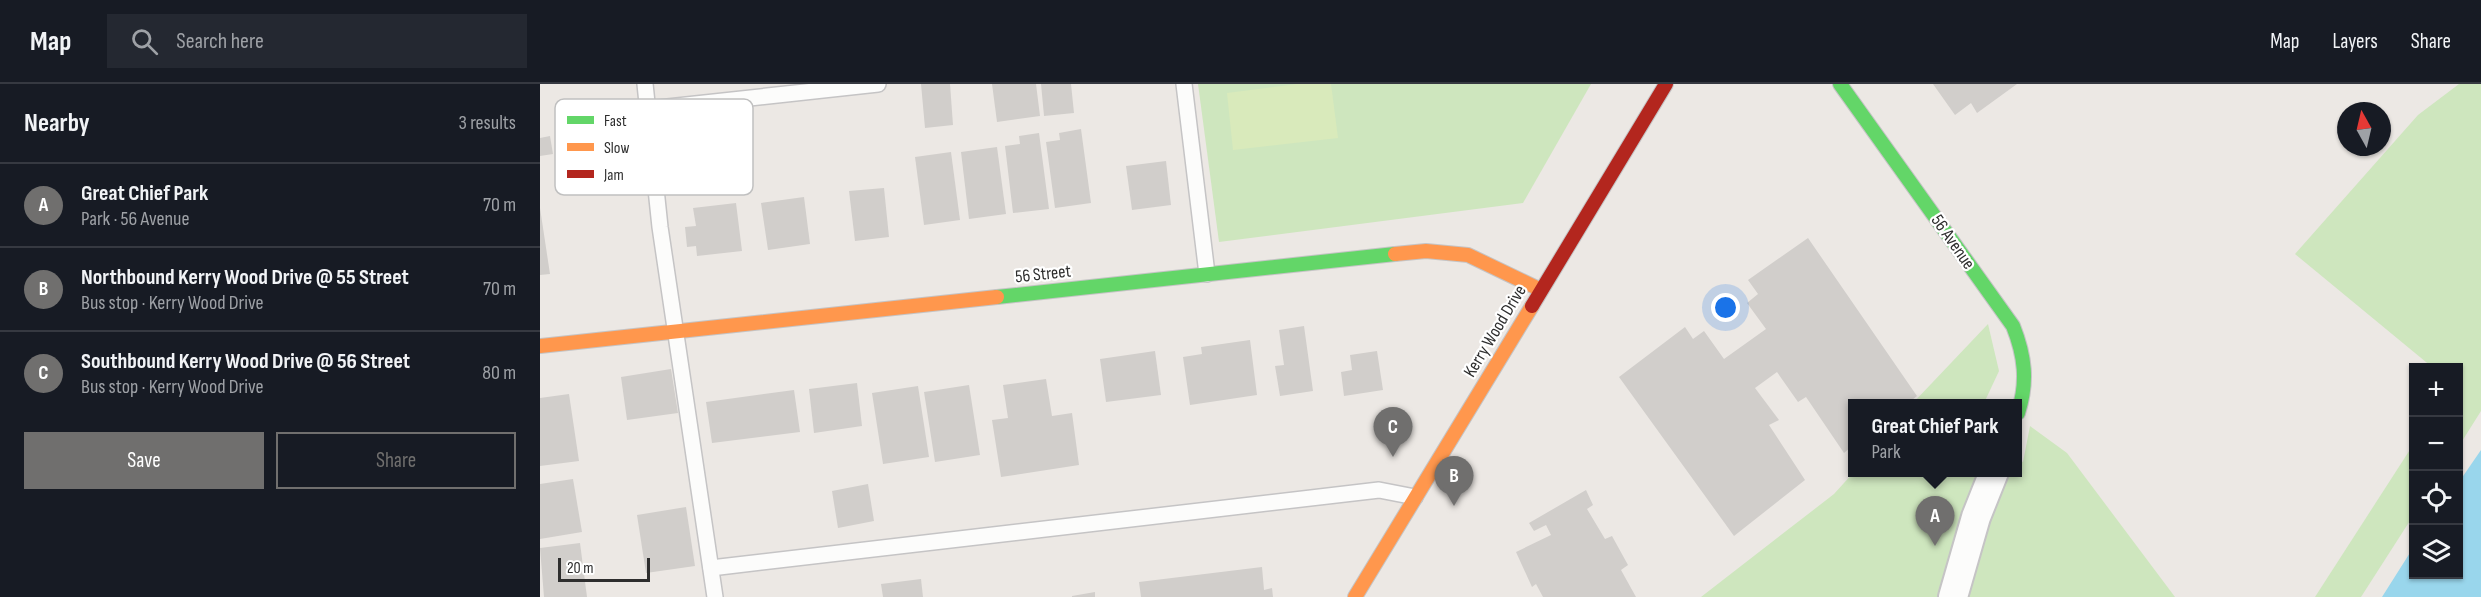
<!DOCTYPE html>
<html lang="en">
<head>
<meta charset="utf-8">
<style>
  body { margin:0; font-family:"Sofia Sans Condensed",sans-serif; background:#242831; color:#f1f3f6 }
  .controls { position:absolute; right:18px; bottom:18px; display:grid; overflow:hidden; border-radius:0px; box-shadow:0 2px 4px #0004 }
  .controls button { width:54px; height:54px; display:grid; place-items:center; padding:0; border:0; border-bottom:2px solid #363941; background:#171b24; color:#f1f3f6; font:30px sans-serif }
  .compass { position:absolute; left:1797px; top:18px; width:54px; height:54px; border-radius:50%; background:#171b24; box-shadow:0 2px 4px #0004; rotate:352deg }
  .scale { position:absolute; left:18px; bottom:15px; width:92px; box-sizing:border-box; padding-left:6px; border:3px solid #2e2e2e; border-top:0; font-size:16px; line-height:21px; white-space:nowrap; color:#2e2e2e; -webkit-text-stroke:4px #fff; paint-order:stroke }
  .you { position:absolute; left:1186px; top:224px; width:21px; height:21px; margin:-15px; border:4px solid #fff; border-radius:50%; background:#1a73e8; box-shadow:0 0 0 9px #1a73e833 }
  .badge { display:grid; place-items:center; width:39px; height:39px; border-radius:50%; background:#706f6e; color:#fff; font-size:20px; font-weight:700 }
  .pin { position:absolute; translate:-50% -50px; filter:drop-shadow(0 2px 3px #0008) }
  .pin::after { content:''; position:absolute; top:32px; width:21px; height:18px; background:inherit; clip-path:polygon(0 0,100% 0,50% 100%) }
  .popup { position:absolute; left:1308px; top:315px; width:174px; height:78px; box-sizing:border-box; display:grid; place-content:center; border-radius:0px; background:#171b24; filter:drop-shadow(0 2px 4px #0005); font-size:20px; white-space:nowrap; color:#9ea1a6 }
  .popup b { font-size:22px; color:#f1f3f6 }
  .popup::after { content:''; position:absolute; left:50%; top:100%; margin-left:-12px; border:12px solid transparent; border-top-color:#171b24 }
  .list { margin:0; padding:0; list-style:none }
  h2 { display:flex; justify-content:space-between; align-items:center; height:78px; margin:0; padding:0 24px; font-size:26px }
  h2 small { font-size:20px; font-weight:400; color:#9ea1a6 }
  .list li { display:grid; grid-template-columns:39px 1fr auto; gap:18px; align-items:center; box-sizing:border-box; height:84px; padding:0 24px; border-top:2px solid #363941 }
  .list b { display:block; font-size:22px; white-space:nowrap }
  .list p { margin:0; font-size:20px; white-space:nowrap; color:#9ea1a6 }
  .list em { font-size:20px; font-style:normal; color:#9ea1a6 }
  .actions { display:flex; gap:12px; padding:18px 24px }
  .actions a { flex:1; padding:14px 0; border:2px solid #706f6e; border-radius:0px; text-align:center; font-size:21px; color:#706f6e }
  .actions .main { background:#706f6e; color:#fff }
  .icon { flex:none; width:33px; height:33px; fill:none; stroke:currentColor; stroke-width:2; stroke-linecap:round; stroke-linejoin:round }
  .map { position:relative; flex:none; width:1941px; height:513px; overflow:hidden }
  header { display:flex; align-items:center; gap:36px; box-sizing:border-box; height:84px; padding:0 30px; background:#171b24; border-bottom:2px solid #363941 }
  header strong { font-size:28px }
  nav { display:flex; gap:33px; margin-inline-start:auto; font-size:21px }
  .search { width:420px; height:54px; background:#242831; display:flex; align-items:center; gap:15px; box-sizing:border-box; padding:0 21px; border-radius:0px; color:#9ea1a6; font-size:22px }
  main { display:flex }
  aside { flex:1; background:#171b24 }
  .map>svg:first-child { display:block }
  .green { fill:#cee6be }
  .pitch { fill:#d9eabb }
  .water { fill:#99d6ec }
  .building { fill:#d1cecb }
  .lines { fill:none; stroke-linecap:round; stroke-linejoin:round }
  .lane-casing { stroke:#c5c4c5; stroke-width:18 }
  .street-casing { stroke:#c5c4c5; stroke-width:32 }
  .fast-casing { stroke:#c5c4c5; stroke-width:16 }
  .slow-casing { stroke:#c5c4c5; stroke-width:16 }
  .jam-casing { stroke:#c5c4c5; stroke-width:16 }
  .lane { stroke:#fcfcfb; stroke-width:15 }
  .street { stroke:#fcfcfb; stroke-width:28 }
  .fast { stroke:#63d668; stroke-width:14 }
  .slow { stroke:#ff974d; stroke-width:14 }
  .jam { stroke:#b3261e; stroke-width:14 }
  .labels { text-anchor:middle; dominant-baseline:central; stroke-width:4.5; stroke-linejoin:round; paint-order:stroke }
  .street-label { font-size:18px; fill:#2e2e2e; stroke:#fff }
  .key { fill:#fff; stroke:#c0c0c0; stroke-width:1.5 }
  .key-label { font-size:16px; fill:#2e2e2e }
</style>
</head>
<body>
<header>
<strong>Map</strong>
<div class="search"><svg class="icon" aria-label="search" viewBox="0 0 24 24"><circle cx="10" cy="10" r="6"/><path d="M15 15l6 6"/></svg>Search here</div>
<nav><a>Map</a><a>Layers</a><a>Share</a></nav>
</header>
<main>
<aside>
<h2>Nearby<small>3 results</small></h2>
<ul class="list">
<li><span class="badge">A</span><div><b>Great Chief Park</b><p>Park · 56 Avenue</p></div><em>70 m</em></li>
<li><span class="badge">B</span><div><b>Northbound Kerry Wood Drive @ 55 Street</b><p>Bus stop · Kerry Wood Drive</p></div><em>70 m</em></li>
<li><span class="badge">C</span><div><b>Southbound Kerry Wood Drive @ 56 Street</b><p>Bus stop · Kerry Wood Drive</p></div><em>80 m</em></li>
</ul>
<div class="actions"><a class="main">Save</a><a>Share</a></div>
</aside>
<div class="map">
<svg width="1941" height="513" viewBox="0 0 1941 513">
  <rect width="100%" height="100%" fill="#ece8e4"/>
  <!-- green -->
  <g class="green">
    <polygon points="658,0 1051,0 983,119 679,158"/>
    <polygon points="1919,0 1941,0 1941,327 1919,362 1918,284 1892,283 1755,170 1878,31"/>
    <polygon points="1448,240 1459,287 1444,319 1373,319"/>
    <polygon points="1490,342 1527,369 1635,513 1161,513 1294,410 1313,389 1478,388 1478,375 1483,378"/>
    <polygon points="1873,361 1873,432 1821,513 1775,513"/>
  </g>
  <!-- pitch -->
  <polygon class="pitch" points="757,0 791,0 798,54 693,66 687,9"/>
  <!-- water -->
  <polygon class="water" points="1941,366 1941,513 1842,513 1873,464 1874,490 1918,490 1919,398"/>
  <!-- building -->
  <g class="building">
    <polygon points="381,0 410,0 413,41 385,44"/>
    <polygon points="452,0 496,0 500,32 457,38"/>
    <polygon points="501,0 531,0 534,29 504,32"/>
    <polygon points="1393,0 1477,0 1437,29 1431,19 1415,31"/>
    <polygon points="541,45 551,119 515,124 506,58 520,56 519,49"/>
    <polygon points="195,47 201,90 150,97 145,54"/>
    <polygon points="499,49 509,125 473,129 465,62 480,60 479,52"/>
    <polygon points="10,52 13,70 0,72 0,54"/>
    <polygon points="457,63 466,130 429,135 421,68"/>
    <polygon points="411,68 420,136 384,141 375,73"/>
    <polygon points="626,77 631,121 592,126 586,82"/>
    <polygon points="344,104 349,153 315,157 309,107"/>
    <polygon points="264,113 270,160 228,166 221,119"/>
    <polygon points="196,119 202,167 157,172 156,162 147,163 145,143 156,142 153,124"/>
    <polygon points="0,124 10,190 0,191"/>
    <polygon points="1268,154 1377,312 1367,320 1312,320 1312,362 1304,369 1266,313 1258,318 1237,288 1215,304 1239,336 1229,341 1265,396 1194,452 1079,293 1145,243 1153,255 1164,247 1184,275 1226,245 1207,219 1218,210 1208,196"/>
    <polygon points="764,242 773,307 740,312 735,282 744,281 739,246"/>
    <polygon points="710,256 717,311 650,321 643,273 662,270 661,263"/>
    <polygon points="615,267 621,311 566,318 560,275"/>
    <polygon points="837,267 843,306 804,312 801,288 812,286 810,271"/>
    <polygon points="131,285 138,329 87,336 81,293"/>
    <polygon points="506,295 512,332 532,329 539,381 461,393 452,336 468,334 463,301"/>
    <polygon points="317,299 322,342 274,349 269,305"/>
    <polygon points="429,301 440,371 395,378 384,308"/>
    <polygon points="378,302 389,373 343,380 332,309"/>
    <polygon points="254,306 260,348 172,359 166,318"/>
    <polygon points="29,310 39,377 0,382 0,314"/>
    <polygon points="33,395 42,448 0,455 0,400"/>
    <polygon points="328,400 334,437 298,444 292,407"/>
    <polygon points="1046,406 1053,421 1047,425 1065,455 1072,452 1088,481 1081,486 1096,513 1003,513 996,500 992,503 976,468 1011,451 1006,441 994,447 989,439"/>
    <polygon points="146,423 155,482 106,489 97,431"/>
    <polygon points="40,459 47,513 4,513 0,464"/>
    <polygon points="722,483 724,506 732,504 733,513 601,513 599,498"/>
    <polygon points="381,495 383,513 343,513 341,500"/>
    <polygon points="555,508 555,513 532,513 532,512"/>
  </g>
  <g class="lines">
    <!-- lane casing -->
    <g class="lane-casing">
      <g id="lane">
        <polyline points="105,0 120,143 175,513"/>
        <polyline points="644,0 667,190"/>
        <polyline points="109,25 338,0"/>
        <polyline points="171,484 839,406 875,413"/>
      </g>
    </g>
    <!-- street casing -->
    <g class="street-casing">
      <polyline id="street" points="1413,513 1436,433 1454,388"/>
    </g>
    <!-- fast casing -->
    <g class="fast-casing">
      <g id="fast">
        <path d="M1300,0L1473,242C1485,272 1488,298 1478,329"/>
        <polyline points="457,213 855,170"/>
      </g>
    </g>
    <!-- slow casing -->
    <g class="slow-casing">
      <g id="slow">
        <polyline points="855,170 886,167 928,171 1001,206"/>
        <polyline points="0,262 457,213"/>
        <polyline points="815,513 992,222"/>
      </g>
    </g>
    <!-- jam casing -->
    <g class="jam-casing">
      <polyline id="jam" points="992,222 1126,0"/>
    </g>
    <!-- lane -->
    <use href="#lane" class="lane"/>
    <!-- street -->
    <use href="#street" class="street"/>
    <!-- fast -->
    <use href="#fast" class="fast"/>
    <!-- slow -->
    <use href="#slow" class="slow"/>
    <!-- jam -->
    <use href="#jam" class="jam"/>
  </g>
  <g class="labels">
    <!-- street labels -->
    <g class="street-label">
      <text transform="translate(1413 158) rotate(55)">56 Avenue</text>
      <text transform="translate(503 190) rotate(-6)">56 Street</text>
      <text transform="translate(955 247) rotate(-59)">Kerry Wood Drive</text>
    </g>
  </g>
  <!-- legend -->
  <rect x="15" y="15" width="198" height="96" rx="9" class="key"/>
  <rect x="27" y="32" width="27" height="8" fill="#63d668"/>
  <rect x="27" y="59" width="27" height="8" fill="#ff974d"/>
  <rect x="27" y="86" width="27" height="8" fill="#b3261e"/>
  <g class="key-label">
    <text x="64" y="42">Fast</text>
    <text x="64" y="69">Slow</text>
    <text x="64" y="96">Jam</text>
  </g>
</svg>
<div class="controls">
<button>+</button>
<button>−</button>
<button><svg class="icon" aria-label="locate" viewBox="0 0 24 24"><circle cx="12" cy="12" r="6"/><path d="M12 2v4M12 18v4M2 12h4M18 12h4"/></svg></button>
<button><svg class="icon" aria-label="layers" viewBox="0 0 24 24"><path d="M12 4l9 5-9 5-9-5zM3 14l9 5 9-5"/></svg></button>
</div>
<svg class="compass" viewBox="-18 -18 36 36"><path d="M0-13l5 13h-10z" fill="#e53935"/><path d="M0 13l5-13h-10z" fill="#9ea1a6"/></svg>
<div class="scale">20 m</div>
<div class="you"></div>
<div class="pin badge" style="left:1395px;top:462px">A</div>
<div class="popup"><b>Great Chief Park</b>Park</div>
<div class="pin badge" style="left:914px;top:422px">B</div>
<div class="pin badge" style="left:853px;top:373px">C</div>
</div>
</main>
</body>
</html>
